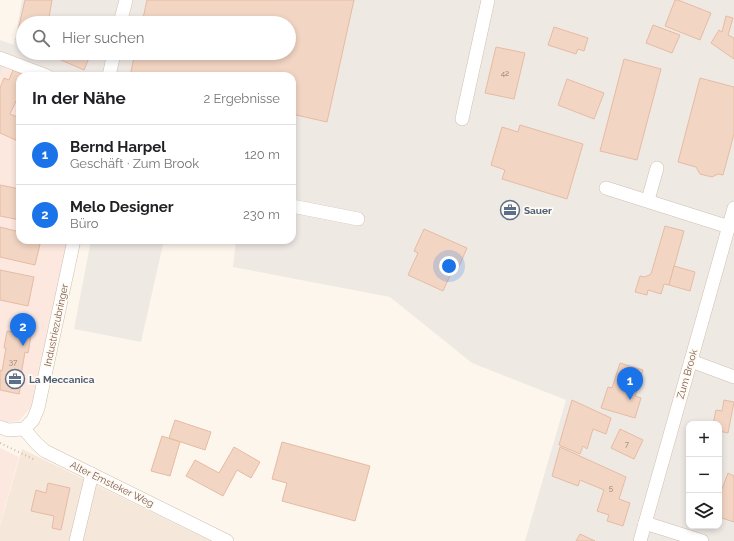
<!DOCTYPE html>
<html lang="de">
<head>
<meta charset="utf-8">
<style>
  body { margin:0; font-family:Raleway,sans-serif; background:#f2f2f2; color:#202124 }
  .controls { position:absolute; right:12px; bottom:12px; display:grid; overflow:hidden; border-radius:8px; box-shadow:0 2px 6px #0003 }
  .controls button { width:36px; height:36px; display:grid; place-items:center; padding:0; border:0; border-bottom:1px solid #e0e0e0; background:#fff; color:#202124; font:20px sans-serif }
  .you { position:absolute; left:449px; top:266px; width:14px; height:14px; margin:-10px; border:3px solid #fff; border-radius:50%; background:#1a73e8; box-shadow:0 0 0 6px #1a73e833 }
  .badge { display:grid; place-items:center; width:26px; height:26px; border-radius:50%; background:#1a73e8; color:#fff; font-size:13px; font-weight:700 }
  .pin { position:absolute; translate:-50% -33px; filter:drop-shadow(0 1px 2px #0008) }
  .pin::after { content:''; position:absolute; top:21px; width:14px; height:12px; background:inherit; clip-path:polygon(0 0,100% 0,50% 100%) }
  .list { margin:0; padding:0; list-style:none }
  h2 { display:flex; justify-content:space-between; align-items:center; height:52px; margin:0; padding:0 16px; font-size:17px }
  h2 small { font-size:13px; font-weight:400; color:#757577 }
  .list li { display:grid; grid-template-columns:26px 1fr auto; gap:12px; align-items:center; box-sizing:border-box; height:60px; padding:0 16px; border-top:1px solid #e0e0e0 }
  .list b { display:block; font-size:15px; white-space:nowrap }
  .list p { margin:0; font-size:13px; white-space:nowrap; color:#757577 }
  .list em { font-size:13px; font-style:normal; color:#757577 }
  .icon { flex:none; width:22px; height:22px; fill:none; stroke:currentColor; stroke-width:2; stroke-linecap:round; stroke-linejoin:round }
  .map { position:relative; flex:none; width:734px; height:541px; overflow:hidden }
  .search { position:absolute; background:#fff; box-shadow:0 2px 6px #0003; left:16px; top:16px; width:280px; height:44px; display:flex; align-items:center; gap:10px; box-sizing:border-box; padding:0 14px; border-radius:22px; color:#757577; font-size:15px }
  .panel { position:absolute; background:#fff; box-shadow:0 2px 6px #0003; left:16px; top:72px; width:280px; height:172px; border-radius:12px }
  .map>svg:first-child { display:block }
  .residential { fill:#f5e8da }
  .commercial { fill:#fde8e0 }
  .industrial { fill:#efe9e4; fill-rule:evenodd }
  .building { fill:#f3d5c3; stroke:#e6bba3 }
  .lines { fill:none; stroke-linecap:round; stroke-linejoin:round }
  .minor-casing { stroke:#d1beb0; stroke-width:14 }
  .path { stroke:#d9b8a5; stroke-width:2; stroke-dasharray:1 3; stroke-linecap:butt }
  .minor { stroke:#fff; stroke-width:13 }
  .labels { text-anchor:middle; dominant-baseline:central; stroke-width:3.5; stroke-linejoin:round; paint-order:stroke }
  .number-label { font-size:8px; fill:#987a6a }
  .service-label { font-size:10px; font-weight:bold; fill:#4e5e75; stroke:#fffaf3; text-anchor:start }
  .street-label { font-size:10px; fill:#7a5c4d; stroke:#fffaf3 }
</style>
</head>
<body>
<div class="map">
<svg width="734" height="541" viewBox="0 0 734 541">
  <rect width="100%" height="100%" fill="#fdf6ec"/>
  <!-- residential -->
  <polygon class="residential" points="22,449 211,541 0,541 0,526"/>
  <!-- commercial -->
  <g class="commercial">
    <polygon points="5,64 36,76 20,76 20,240 68,240 31,407 19,421 3,423 0,421 0,76"/>
    <polygon points="0,448 19,457 0,525"/>
  </g>
  <!-- industrial -->
  <g class="industrial">
    <path d="M22,0H734V541H525L566,400L472,363L390,297L233,267L236,240H292V76H36L5,64L0,76V40L14,45ZM23,23H289V53H23ZM689,424H719V526H689Z"/>
    <polygon points="91,240 164,240 141,342 74,329"/>
  </g>
  <!-- building -->
  <g class="building">
    <polygon points="25,0 52,0 48,23 23,23 23,27 19,26"/>
    <polygon points="147,0 354,0 327,122 292,114 292,76 130,76 135,53 289,53 289,23 142,23"/>
    <polygon points="675,0 678,0 711,13 700,40 665,26"/>
    <polygon points="726,16 733,18 728,35 734,38 734,59 711,43 719,30 722,32"/>
    <polygon points="653,25 680,35 672,53 646,43"/>
    <polygon points="19,26 23,27 23,41 16,40"/>
    <polygon points="554,27 588,38 584,51 578,49 576,54 548,45"/>
    <polygon points="496,47 525,53 514,99 485,93"/>
    <polygon points="56,53 77,53 89,58 84,70 54,57"/>
    <polygon points="624,59 661,69 637,160 600,151"/>
    <polygon points="13,70 27,76 20,76 20,103 16,101 10,114 20,118 20,142 0,133 0,88 4,78 9,80"/>
    <polygon points="700,78 734,87 734,134 723,175 718,174 712,177 700,174 696,167 678,162"/>
    <polygon points="567,79 604,93 594,119 558,105"/>
    <polygon points="520,125 583,144 567,199 502,179 505,170 491,165 502,127 518,132"/>
    <polygon points="0,185 20,189 20,220 0,216"/>
    <polygon points="665,226 684,231 669,285 664,284 661,294 648,290 647,295 635,292 640,276 645,277 651,274"/>
    <polygon points="0,227 20,232 20,240 41,240 35,265 0,257"/>
    <polygon points="424,229 467,248 457,271 453,269 443,291 408,275 418,253 414,251"/>
    <polygon points="674,266 695,272 690,291 669,285"/>
    <polygon points="0,270 34,277 28,306 0,300"/>
    <polygon points="7,331 31,336 28,353 25,352 21,375 23,375 19,394 0,390 0,370 2,371 6,348 4,348"/>
    <polygon points="620,363 643,370 635,396 641,398 635,418 601,408 608,387 612,388"/>
    <polygon points="572,400 611,418 606,434 593,429 587,449 583,446 580,454 559,445"/>
    <polygon points="724,400 734,402 728,433 719,431 719,424 713,424 716,410 722,411"/>
    <polygon points="175,420 211,432 205,450 169,438"/>
    <polygon points="620,429 643,440 634,459 611,448"/>
    <polygon points="162,436 180,442 170,476 151,471"/>
    <polygon points="282,442 370,466 355,521 282,501 287,483 272,479"/>
    <polygon points="234,447 260,462 251,478 237,470 223,496 186,476 195,460 219,473"/>
    <polygon points="560,447 626,477 619,499 630,503 623,526 607,521 609,515 597,511 604,490 580,480 578,486 552,476"/>
    <polygon points="728,473 734,476 734,522 719,517 719,497"/>
    <polygon points="48,483 70,488 61,530 52,528 54,516 31,511 36,490 46,493"/>
    <polygon points="580,534 595,541 576,541"/>
  </g>
  <g class="lines">
    <!-- minor casing -->
    <g class="minor-casing">
      <g id="minor">
        <polyline points="120,23 126,0"/>
        <polyline points="0,58 47,76"/>
        <polyline points="109,76 114,53"/>
        <polyline points="462,119 488,0"/>
        <polyline points="606,188 729,227"/>
        <polyline points="648,200 657,168"/>
        <polyline points="292,206 358,219"/>
        <polyline points="691,361 734,377"/>
        <polyline points="0,427 8,430 24,429 37,444 45,451 227,541"/>
        <polyline points="24,429 33,420 38,408 74,240"/>
        <polyline points="645,523 702,541"/>
        <polyline points="76,541 92,474"/>
        <polyline points="640,541 734,208"/>
      </g>
    </g>
    <!-- path -->
    <polyline class="path" points="0,443 35,460"/>
    <!-- minor -->
    <use href="#minor" class="minor"/>
  </g>
  <!-- icons -->
  <defs>
    <g id="office-ring" transform="scale(1)"><circle r="9.5" fill="#fffaf3" stroke="#5c6f8a" stroke-width="1.5"/><path d="M-6-3h4V-5.5h4V-3h4V5H-6ZM-1-4.5V-3h2v-1.5ZM-6 0V1H6V0Z" fill="#5c6f8a"/></g>
  </defs>
  <g fill-rule="evenodd">
    <use href="#office-ring" x="510" y="210"/>
    <use href="#office-ring" x="15" y="379"/>
  </g>
  <g class="labels">
    <!-- number labels -->
    <g class="number-label">
      <text x="505" y="73">42</text>
      <text x="13" y="362">37</text>
      <text x="627" y="444">7</text>
      <text x="611" y="488">5</text>
    </g>
    <!-- service labels -->
    <g class="service-label">
      <text x="524" y="210">Sauer</text>
      <text x="29" y="379">La Meccanica</text>
    </g>
    <!-- street labels -->
    <g class="street-label">
      <text transform="translate(56 325) rotate(-78)">Industriezubringer</text>
      <text transform="translate(687 374) rotate(-74)">Zum Brook</text>
      <text transform="translate(112 484) rotate(26)">Alter Emsteker Weg</text>
    </g>
  </g>
</svg>
<div class="controls">
<button>+</button>
<button>−</button>
<button><svg class="icon" aria-label="layers" viewBox="0 0 24 24"><path d="M12 4l9 5-9 5-9-5zM3 14l9 5 9-5"/></svg></button>
</div>
<div class="you"></div>
<div class="pin badge" style="left:630px;top:400px">1</div>
<div class="pin badge" style="left:23px;top:346px">2</div>
<div class="search"><svg class="icon" aria-label="search" viewBox="0 0 24 24"><circle cx="10" cy="10" r="6"/><path d="M15 15l6 6"/></svg>Hier suchen</div>
<section class="panel">
<h2>In der Nähe<small>2 Ergebnisse</small></h2>
<ul class="list">
<li><span class="badge">1</span><div><b>Bernd Harpel</b><p>Geschäft · Zum Brook</p></div><em>120 m</em></li>
<li><span class="badge">2</span><div><b>Melo Designer</b><p>Büro</p></div><em>230 m</em></li>
</ul>
</section>
</div>
</body>
</html>
